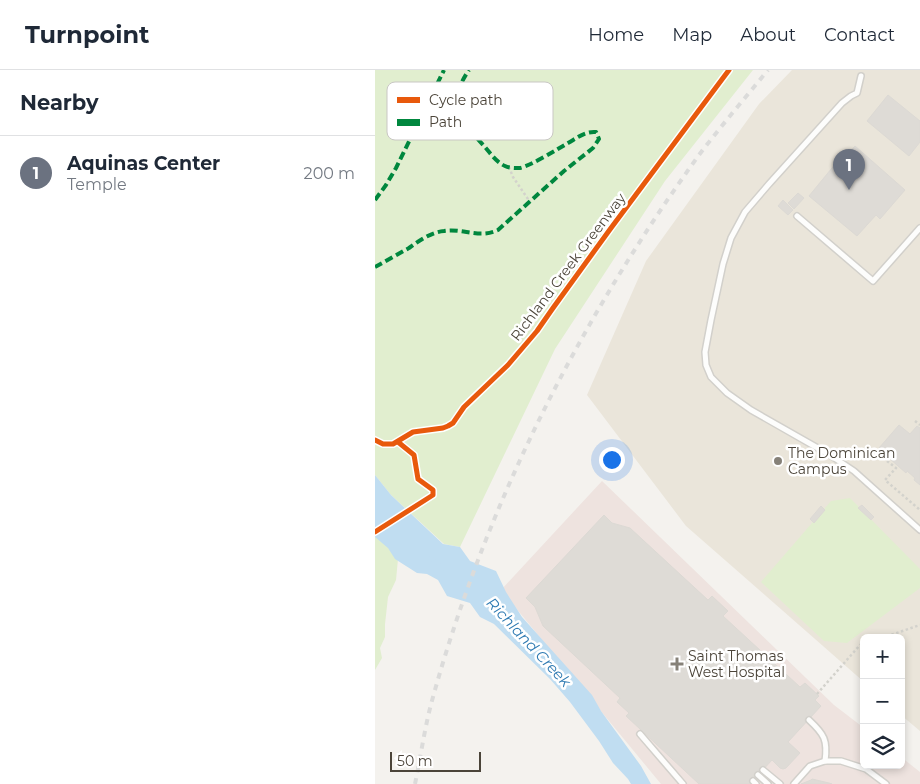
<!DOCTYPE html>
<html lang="en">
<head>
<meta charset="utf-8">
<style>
  body { margin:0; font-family:Montserrat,sans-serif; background:#f2f2f3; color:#1f2937 }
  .controls { position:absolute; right:15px; bottom:15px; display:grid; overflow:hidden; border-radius:8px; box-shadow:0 2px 8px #0003 }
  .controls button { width:45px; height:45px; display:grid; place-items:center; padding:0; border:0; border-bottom:1px solid #e0e1e3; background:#fff; color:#1f2937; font:25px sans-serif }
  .scale { position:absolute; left:15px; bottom:12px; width:91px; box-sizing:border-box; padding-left:5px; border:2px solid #4b4439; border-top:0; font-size:14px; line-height:18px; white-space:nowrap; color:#4b4439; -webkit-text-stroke:4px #fff; paint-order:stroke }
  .you { position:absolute; left:236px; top:389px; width:18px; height:18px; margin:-12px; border:4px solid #fff; border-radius:50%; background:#1a73e8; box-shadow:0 0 0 8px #1a73e833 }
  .badge { display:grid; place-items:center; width:32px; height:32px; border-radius:50%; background:#db2777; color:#fff; font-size:16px; font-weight:700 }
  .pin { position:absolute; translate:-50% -41px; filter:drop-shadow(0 1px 2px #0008) }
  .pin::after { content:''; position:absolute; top:26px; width:18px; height:15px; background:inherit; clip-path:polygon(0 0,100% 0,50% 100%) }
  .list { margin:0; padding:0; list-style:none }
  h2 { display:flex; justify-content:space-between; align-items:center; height:65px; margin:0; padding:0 20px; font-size:21px }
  h2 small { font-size:16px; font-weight:400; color:#747a83 }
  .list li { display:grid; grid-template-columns:32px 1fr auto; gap:15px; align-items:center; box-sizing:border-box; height:75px; padding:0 20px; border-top:1px solid #e0e1e3 }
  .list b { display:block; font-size:19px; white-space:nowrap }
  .list p { margin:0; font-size:16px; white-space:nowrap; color:#747a83 }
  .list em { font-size:16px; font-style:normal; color:#747a83 }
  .icon { flex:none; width:28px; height:28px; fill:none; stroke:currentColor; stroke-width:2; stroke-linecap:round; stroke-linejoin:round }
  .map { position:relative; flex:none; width:545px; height:714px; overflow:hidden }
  header { display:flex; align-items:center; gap:30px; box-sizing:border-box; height:70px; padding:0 25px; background:#fff; border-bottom:1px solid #e0e1e3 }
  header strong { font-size:24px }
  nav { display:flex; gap:28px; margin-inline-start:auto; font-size:18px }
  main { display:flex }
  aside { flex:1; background:#fff }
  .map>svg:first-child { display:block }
  .education { fill:#eae5da }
  .medical { fill:#eee3df }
  .green { fill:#e1eecf }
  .water { fill:#c0ddf1 }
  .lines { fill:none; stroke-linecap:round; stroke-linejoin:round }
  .stream { stroke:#c0ddf1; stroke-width:4 }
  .building { fill:#dedbd6; stroke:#dcd9d4 }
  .service-casing { stroke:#d2d0cb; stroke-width:8 }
  .path { stroke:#d3d2cc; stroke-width:2.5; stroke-dasharray:2.5 2.5; stroke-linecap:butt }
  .service { stroke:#fdfdfc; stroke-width:5 }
  .rail { stroke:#dbdbda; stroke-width:4; stroke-dasharray:6 6; stroke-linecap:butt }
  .quiet { stroke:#00873e; stroke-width:4; stroke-dasharray:8 4; stroke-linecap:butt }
  .cycleway-casing { stroke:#fff; stroke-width:8 }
  .cycleway { stroke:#e8590c; stroke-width:5 }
  .poi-dot { fill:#868178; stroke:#fff; stroke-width:2 }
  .labels { text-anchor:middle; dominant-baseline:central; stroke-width:5; stroke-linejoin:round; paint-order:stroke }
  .street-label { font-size:14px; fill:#4b4439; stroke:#fff }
  .poi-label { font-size:14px; fill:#4b4439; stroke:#fff; text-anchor:start }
  .water-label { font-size:15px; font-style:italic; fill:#2e7ab2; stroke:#fff }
  .key { fill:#fff; stroke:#c9c7c4; stroke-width:1 }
  .key-label { font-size:14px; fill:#4b4439 }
</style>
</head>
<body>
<header>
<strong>Turnpoint</strong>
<nav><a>Home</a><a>Map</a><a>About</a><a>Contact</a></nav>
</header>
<main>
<aside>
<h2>Nearby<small></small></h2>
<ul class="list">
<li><span class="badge" style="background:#6b7280">1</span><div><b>Aquinas Center</b><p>Temple</p></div><em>200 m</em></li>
</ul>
</aside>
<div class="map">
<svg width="545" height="714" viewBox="0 0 545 714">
  <rect width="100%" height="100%" fill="#f4f2ee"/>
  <!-- education -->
  <polygon class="education" points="417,0 545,0 545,661 526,645 526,568 489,568 489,612 311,456 212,325 271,191 384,34"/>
  <!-- medical -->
  <polygon class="medical" points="227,411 459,635 489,658 489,695 526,695 526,687 545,702 545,714 286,714 126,520"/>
  <!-- green -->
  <g class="green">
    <polygon points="0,0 378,0 290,111 180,279 85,477 69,474 16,425 0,405"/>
    <polygon points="475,428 545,499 545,518 472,573 449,571 386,512 456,431"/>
    <polygon points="0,461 23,489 21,510 13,527 10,554 10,567 5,578 7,588 0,600"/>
  </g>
  <!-- water -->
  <polygon class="water" points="0,405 16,425 68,474 85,477 95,491 121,501 131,522 147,547 217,625 226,641 266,696 276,714 256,714 253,709 238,693 224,671 195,632 175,609 119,554 105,547 95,533 72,526 63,510 52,504 42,503 20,489 13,478 0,467"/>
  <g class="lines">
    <!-- stream -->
    <polyline class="stream" points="55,488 72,500"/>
  </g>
  <!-- building -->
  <g class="building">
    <polygon points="513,25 545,51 545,72 534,86 492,51"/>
    <polygon points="480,76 530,120 505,149 501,145 482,166 434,126 466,87 469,89"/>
    <polygon points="423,123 429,128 419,139 413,133"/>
    <polygon points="408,130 418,140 413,145 403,136"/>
    <polygon points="524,355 535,364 542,356 545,358 545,415 539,410 540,408 532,401 531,403 514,388 515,387 504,378"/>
    <polygon points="487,435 499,447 496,450 483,438"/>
    <polygon points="446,436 450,440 439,453 435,449"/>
    <polygon points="229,445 237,453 255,458 333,530 337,526 353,541 348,546 425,617 430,613 444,626 440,630 446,636 413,672 425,683 411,698 408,699 405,698 397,690 375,714 324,714 251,646 254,643 242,632 245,628 168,556 160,537 151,528"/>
    <polygon points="437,709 454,713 457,714 426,714 436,710"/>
  </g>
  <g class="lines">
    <!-- service casing -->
    <g class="service-casing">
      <g id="service">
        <polyline points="486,6 482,23 476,26 467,33 394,114 370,142 356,168 348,194 336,250 330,282 331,295 336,307 352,323 376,340 455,385 479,401 545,460"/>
        <polyline points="422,146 498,211 545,158"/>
        <path d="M434,650C449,664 453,670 450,691"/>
        <polyline points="265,664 308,714"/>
        <polyline points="388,700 405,714"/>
        <polyline points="383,705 393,714"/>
        <polyline points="378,711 381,714"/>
        <polyline points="419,714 435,696 450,691 466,691 491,699 511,714"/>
      </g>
    </g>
    <!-- path -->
    <g class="path">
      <polyline points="134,97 138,107 155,132"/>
      <polyline points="540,351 545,355"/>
      <polyline points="512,391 521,398 510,410 545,440"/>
      <polyline points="507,568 545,555"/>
      <polyline points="442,624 485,575 489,573"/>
    </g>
    <!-- service -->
    <use href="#service" class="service"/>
    <!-- rail -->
    <path class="rail" d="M40,714C46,685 50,655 58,627C112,432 206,248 324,85C346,56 370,28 393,0"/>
    <!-- quiet -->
    <g class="quiet">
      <polyline points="0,130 11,115 21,98 69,0"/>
      <path d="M0,197C11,191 23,184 34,178C44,171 56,162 69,161C88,158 104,169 123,160L189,101L218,78L224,69L221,62C210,61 202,68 193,73C183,79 155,96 145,98C140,98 134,98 130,96C121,92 116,84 110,77C101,67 90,56 85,43C79,27 85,13 94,0"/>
    </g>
    <!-- cycleway casing -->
    <g class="cycleway-casing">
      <g id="cycleway">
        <polyline points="0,370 8,374 18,374 38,362 68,358 73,356 78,353 89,337 133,295 162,261 178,238 236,158 354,0"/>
        <polyline points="0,462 58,425 58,420 43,409 39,385 23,372"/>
      </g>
    </g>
    <!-- cycleway -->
    <use href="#cycleway" class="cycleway"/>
  </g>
  <!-- markers -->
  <g class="poi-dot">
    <circle cx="403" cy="391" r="5"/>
    <path d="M299.5 586.5h5v5h5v5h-5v5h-5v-5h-5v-5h5z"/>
  </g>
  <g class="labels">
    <!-- street labels -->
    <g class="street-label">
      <text transform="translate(193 197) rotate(-53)">Richland Creek Greenway</text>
    </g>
    <!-- poi labels -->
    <g class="poi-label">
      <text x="413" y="383">The Dominican<tspan x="413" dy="16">Campus</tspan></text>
      <text x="313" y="586">Saint Thomas<tspan x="313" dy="16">West Hospital</tspan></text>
    </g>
    <!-- water labels -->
    <g class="water-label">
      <text transform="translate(154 572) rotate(47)">Richland Creek</text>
    </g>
  </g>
  <!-- legend -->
  <rect x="12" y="12" width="166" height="58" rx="8" class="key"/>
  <rect x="22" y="27" width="23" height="6" fill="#e8590c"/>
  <rect x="22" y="49" width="23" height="7" fill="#00873e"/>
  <g class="key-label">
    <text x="54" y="35">Cycle path</text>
    <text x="54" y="57">Path</text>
  </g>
</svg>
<div class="controls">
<button>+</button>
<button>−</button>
<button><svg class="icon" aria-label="layers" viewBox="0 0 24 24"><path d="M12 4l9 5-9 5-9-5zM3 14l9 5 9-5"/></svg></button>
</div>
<div class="scale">50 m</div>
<div class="you"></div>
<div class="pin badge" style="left:474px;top:120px;background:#6b7280">1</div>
</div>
</main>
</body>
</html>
